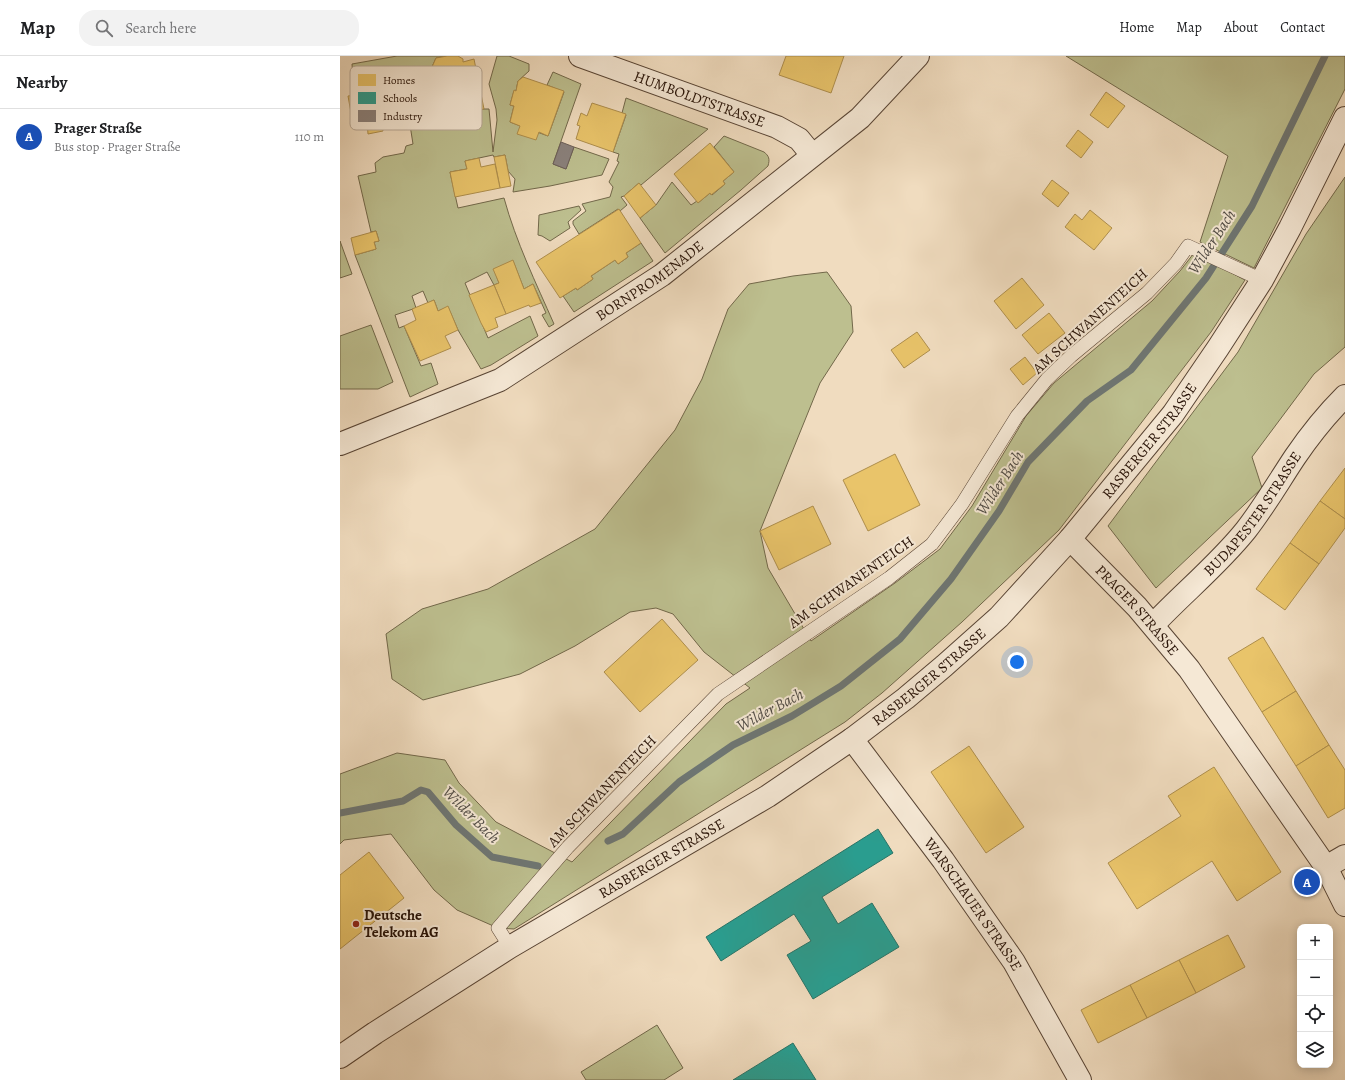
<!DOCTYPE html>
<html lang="en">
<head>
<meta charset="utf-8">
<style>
  body { margin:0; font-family:Alegreya,serif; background:#f2f2f2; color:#202124 }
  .controls { position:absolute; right:12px; bottom:12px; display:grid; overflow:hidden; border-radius:8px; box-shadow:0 2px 10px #0003 }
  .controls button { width:36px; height:36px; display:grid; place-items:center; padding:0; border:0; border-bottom:1px solid #e0e0e0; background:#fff; color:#202124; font:20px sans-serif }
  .you { position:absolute; left:677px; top:606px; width:14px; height:14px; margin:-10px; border:3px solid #fff; border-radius:50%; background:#1a73e8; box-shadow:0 0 0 6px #1a73e833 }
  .badge { display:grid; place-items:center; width:26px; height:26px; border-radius:50%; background:#0f766e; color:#fff; font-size:13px; font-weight:700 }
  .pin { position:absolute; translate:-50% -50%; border:2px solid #fff; box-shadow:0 1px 4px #0006 }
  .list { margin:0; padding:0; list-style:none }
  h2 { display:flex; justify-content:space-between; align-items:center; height:52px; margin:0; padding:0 16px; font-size:17px }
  h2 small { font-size:13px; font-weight:400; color:#757577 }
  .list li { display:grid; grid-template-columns:26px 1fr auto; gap:12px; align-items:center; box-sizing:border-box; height:56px; padding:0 16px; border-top:1px solid #e0e0e0 }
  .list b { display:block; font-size:15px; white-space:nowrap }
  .list p { margin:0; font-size:13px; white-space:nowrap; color:#757577 }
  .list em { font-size:13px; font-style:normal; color:#757577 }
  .icon { flex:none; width:22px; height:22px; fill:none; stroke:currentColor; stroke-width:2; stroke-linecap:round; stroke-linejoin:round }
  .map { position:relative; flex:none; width:1005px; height:1024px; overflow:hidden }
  header { display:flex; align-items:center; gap:24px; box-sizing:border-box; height:56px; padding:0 20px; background:#fff; border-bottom:1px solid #e0e0e0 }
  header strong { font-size:19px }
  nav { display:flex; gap:22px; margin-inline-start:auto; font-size:14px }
  .search { width:280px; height:36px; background:#f2f2f2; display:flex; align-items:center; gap:10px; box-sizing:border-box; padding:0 14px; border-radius:16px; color:#757577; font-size:15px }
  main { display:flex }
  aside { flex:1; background:#fff }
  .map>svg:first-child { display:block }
  .green { fill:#bdbf8f; stroke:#72684a }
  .homes { fill:#e9c46a; stroke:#ae8e4c }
  .schools { fill:#2a9d8f; stroke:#297366 }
  .industry { fill:#8a817c; stroke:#6c5f59 }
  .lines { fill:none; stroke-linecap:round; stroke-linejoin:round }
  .stream { stroke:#6e7673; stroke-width:7 }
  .service-casing { stroke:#584434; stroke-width:14 }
  .minor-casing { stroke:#584434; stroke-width:24 }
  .service { stroke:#f5e8d5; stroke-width:13 }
  .minor { stroke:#f5e8d5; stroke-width:22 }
  .poi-dot { fill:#8f2418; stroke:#f5e8d5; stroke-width:1.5 }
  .labels { text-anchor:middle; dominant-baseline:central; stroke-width:4; stroke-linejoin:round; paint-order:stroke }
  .street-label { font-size:15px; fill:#261106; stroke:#f5e8d5 }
  .poi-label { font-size:15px; font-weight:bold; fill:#261106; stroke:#f5e8d5; text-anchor:start }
  .water-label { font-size:16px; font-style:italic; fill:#504c46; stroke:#f5e8d5 }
  .key { fill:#f5e8d5; stroke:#b7a897; stroke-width:1 }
  .key-label { font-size:11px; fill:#261106 }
</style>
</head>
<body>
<header>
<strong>Map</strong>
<div class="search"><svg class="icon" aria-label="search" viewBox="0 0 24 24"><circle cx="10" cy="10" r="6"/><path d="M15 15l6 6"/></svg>Search here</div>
<nav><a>Home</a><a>Map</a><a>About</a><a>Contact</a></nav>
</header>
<main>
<aside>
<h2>Nearby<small></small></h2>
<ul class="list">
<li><span class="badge" style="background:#1a4fb4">A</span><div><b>Prager Straße</b><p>Bus stop · Prager Straße</p></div><em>110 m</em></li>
</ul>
</aside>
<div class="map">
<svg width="1005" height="1024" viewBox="0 0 1005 1024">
  <rect width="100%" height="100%" fill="#f0dcbf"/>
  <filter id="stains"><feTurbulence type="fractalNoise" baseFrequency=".005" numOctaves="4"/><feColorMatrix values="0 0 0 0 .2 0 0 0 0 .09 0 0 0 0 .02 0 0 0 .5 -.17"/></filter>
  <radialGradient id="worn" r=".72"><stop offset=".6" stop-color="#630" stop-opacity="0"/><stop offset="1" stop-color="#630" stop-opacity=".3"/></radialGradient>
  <!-- green -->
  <g class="green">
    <polygon points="57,0 107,0 96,2 92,11 13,24 12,8"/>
    <path d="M157,0H169L189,8V15L178,25L176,35H174L170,49L174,50L170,66L208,80L224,36L207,29L213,16L241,28L213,108L226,113L234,91L269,103L262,119L210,130L173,136L175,123L168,115L165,99L154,101L153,99L125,105L127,113L110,116L118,152L164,142C176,186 196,227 214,268L209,271L202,259L206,257L193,228L184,233L173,205L154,213L159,227L154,229L147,216L125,227L148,282L190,260L198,280L151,309L141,313L118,274L108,251L98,255L94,244L88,247L83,235L72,240L76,252L55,259L59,272L64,270L81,310L91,307L98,328L70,341L15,199L36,193L34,186L39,185L36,175L31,176L18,120L36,116L35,107L43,101L64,97L66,90L73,88L67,50L81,49L93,64L144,53H149L153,96L157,64L156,53L149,28Z"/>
    <polygon points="726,0 1005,0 1005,33 914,212 860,186 888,100"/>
    <polygon points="286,42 368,73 301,129 299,127 284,140 281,141 287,149 280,155 278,153 239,178 233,168 233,165 246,155 242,148 270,141 273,131 269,126 279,106 277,105 279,98 273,96 286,59 282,57"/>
    <path d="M384,80L424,96C429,100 430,103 428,110L401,134L325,197L300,162L316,149L332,126L351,149L357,145L359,146L370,137L372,139L385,128L383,125L394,116L374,91Z"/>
    <polygon points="1005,121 1005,291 974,318 912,401 922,432 816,532 768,470 898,296 966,178"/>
    <polygon points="239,150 241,154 228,166 230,172 210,185 202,180 198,179 199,159"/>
    <polygon points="0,185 12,218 0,222"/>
    <polygon points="301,187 313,205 234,256 223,240 236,232 237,234 253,223 251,220 275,204 278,208 288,201 286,197"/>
    <polygon points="854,197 905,224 871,276 719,474 622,566 542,637 505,666 174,873 158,872 117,854 94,834 51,778 4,784 0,788 0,718 57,697 105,704 119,727 156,766 232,806 386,648 410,632 364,596 333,558 316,552 290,556 235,590 180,618 83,644 52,623 46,578 82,553 148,533 255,473 335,374 362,323 388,253 409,228 453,220 487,216 511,250 513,276 480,327 420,475 428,512 471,585 555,527 600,493 632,450 686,360 714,327 812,245 840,215"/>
    <polygon points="31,269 53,326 38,333 0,333 0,280"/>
    <polygon points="317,969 343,1012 324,1024 246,1024 241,1016"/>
  </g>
  <!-- homes -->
  <g class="homes">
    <polygon points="107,0 118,0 123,3 123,6 134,3 144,53 93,64 83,13 92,11 96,2"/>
    <polygon points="446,0 504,0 491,37 439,19"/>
    <polygon points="61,16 69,64 42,68 43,75 28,78 27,66 13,68 8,40 16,39 13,24"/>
    <polygon points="183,21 224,35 208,80 199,76 196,84 177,78 180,70 170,66 174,50 170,49 174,34 176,35 178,25"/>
    <polygon points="766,36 785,50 768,72 750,59"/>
    <polygon points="252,47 286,58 273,96 236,83 240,70 237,69 241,57 247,60"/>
    <polygon points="738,74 753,86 741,102 726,90"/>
    <polygon points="370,87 394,116 383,125 385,128 371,139 370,137 358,147 334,118"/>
    <polygon points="165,99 171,130 160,132 154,101"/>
    <polygon points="139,102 141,111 155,108 160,132 115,141 110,116 127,113 125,105"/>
    <polygon points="712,124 729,137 718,151 702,138"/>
    <polygon points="299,127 316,149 300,162 284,140"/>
    <polygon points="279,153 301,187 286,197 288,201 278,208 275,204 251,220 253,223 237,234 236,232 220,242 196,206"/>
    <polygon points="750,154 772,172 754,194 725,171 735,158 742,164"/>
    <polygon points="36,175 39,185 34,186 36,193 15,199 11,182"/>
    <polygon points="173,204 184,233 193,228 201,247 190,251 189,249 166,258 154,229 159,227 153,213"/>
    <polygon points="682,222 704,249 676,273 654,245"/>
    <polygon points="154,229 166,258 155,262 158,271 146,276 141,267 129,239"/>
    <polygon points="94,244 98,255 108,250 118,274 105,280 111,292 80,305 64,270 76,264 72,253"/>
    <polygon points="709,257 725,277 698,298 682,279"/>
    <polygon points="577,276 590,294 564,312 551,294"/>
    <polygon points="685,301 697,317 683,329 670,313"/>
    <polygon points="555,398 580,449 528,475 503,424"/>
    <polygon points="1005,412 1005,463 980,445"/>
    <polygon points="980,445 1005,463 1005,472 979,508 950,487"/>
    <polygon points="473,450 491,488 439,514 420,475"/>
    <polygon points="950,487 979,508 945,554 916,533"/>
    <polygon points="322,563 358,604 300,656 264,616"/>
    <polygon points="923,581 956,635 922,656 888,602"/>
    <polygon points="956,635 989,689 956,710 922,656"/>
    <polygon points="989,689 1005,714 1005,752 988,762 956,710"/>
    <polygon points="629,690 684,771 646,797 591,716"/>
    <polygon points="874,711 941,816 897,845 872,805 797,853 768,807 841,760 828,740"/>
    <polygon points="29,796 64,842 0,893 0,819"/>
    <polygon points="888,879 905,911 856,937 839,904"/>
    <polygon points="839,904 856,937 807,962 790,929"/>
    <polygon points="790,929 807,962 758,987 741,954"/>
  </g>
  <!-- schools -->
  <g class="schools">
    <polygon points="538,773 553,797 482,841 498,868 532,847 559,891 473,943 447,899 471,885 454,858 381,905 366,881"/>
    <polygon points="453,987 476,1024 393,1024"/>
  </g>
  <!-- industry -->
  <polygon class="industry" points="221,86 234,91 226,113 213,108"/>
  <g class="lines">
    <!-- stream -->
    <g class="stream">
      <polyline points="0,757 63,745 81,734 88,736 116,769 152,801 198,810"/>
      <polyline points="268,785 283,778 339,726 393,689 452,660 501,630 560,583 611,523 659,455 688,406 747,345 791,314 866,222 912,150 985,0"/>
    </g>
    <!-- service casing -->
    <g class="service-casing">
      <polyline id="service" points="170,891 158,872 228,791 378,638 549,522 592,488 622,448 677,360 707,323 731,300 807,237 836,207 848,190 922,224"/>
    </g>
    <!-- minor casing -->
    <g class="minor-casing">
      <g id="minor">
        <path id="s1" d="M240,0L437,71L459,83L472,99"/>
        <path id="s2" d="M0,388L160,324L322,219L520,62L578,0"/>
        <path id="s3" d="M730,483L797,551L849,613L986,811L1005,849"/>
        <path id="s4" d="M813,569C843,537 878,509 906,474C924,451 939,425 955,401C970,379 987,358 1005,340"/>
        <path id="s5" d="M512,683L603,804L674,906L740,1024"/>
        <polyline points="986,811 1005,800"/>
        <path id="s6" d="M0,1001L35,977L170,891L428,740L512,683L566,642L604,610L659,561L730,483L833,358L878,292L922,224L950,172L1005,62"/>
      </g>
    </g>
    <!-- service -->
    <use href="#service" class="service"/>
    <!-- minor -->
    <use href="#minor" class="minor"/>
  </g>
  <!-- markers -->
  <circle class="poi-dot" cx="16" cy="868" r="4"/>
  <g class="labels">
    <!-- street labels -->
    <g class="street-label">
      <text stroke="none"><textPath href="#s1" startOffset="127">HUMBOLDTSTRASSE</textPath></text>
      <text stroke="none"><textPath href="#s2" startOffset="352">BORNPROMENADE</textPath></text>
      <text transform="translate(750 265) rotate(-42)">AM SCHWANENTEICH</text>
      <text stroke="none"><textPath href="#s6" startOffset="1026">RASBERGER STRASSE</textPath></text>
      <text stroke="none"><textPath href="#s4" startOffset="150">BUDAPESTER STRASSE</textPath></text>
      <text transform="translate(511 526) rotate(-35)">AM SCHWANENTEICH</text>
      <text stroke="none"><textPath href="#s3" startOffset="98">PRAGER STRASSE</textPath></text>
      <text stroke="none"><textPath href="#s6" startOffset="702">RASBERGER STRASSE</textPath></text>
      <text transform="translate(262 735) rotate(-46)">AM SCHWANENTEICH</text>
      <text stroke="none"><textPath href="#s6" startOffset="378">RASBERGER STRASSE</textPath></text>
      <text stroke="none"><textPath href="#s5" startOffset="205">WARSCHAUER STRASSE</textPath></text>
    </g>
    <!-- poi labels -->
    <g class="poi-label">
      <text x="24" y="859">Deutsche<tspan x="24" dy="17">Telekom AG</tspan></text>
    </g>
    <!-- water labels -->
    <g class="water-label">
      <text transform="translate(872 186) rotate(-57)">Wilder Bach</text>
      <text transform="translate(660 427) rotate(-57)">Wilder Bach</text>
      <text transform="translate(430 654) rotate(-28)">Wilder Bach</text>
      <text transform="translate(131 759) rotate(45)">Wilder Bach</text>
    </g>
  </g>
  <!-- legend -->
  <rect x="10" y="10" width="132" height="64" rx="6" class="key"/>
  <rect x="18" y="18" width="18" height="12" fill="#e9c46a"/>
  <rect x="18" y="36" width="18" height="12" fill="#2a9d8f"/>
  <rect x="18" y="54" width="18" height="12" fill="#8a817c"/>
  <g class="key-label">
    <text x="43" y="28">Homes</text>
    <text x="43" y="46">Schools</text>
    <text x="43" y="64">Industry</text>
  </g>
  <rect width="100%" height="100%" filter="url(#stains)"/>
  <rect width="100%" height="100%" fill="url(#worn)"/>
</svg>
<div class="controls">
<button>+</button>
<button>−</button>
<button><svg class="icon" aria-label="locate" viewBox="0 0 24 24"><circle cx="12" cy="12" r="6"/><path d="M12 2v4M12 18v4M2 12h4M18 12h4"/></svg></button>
<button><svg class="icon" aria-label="layers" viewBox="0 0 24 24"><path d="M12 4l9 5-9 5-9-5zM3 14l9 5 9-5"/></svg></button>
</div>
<div class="you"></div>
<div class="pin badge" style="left:967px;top:826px;background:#1a4fb4">A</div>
</div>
</main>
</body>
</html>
